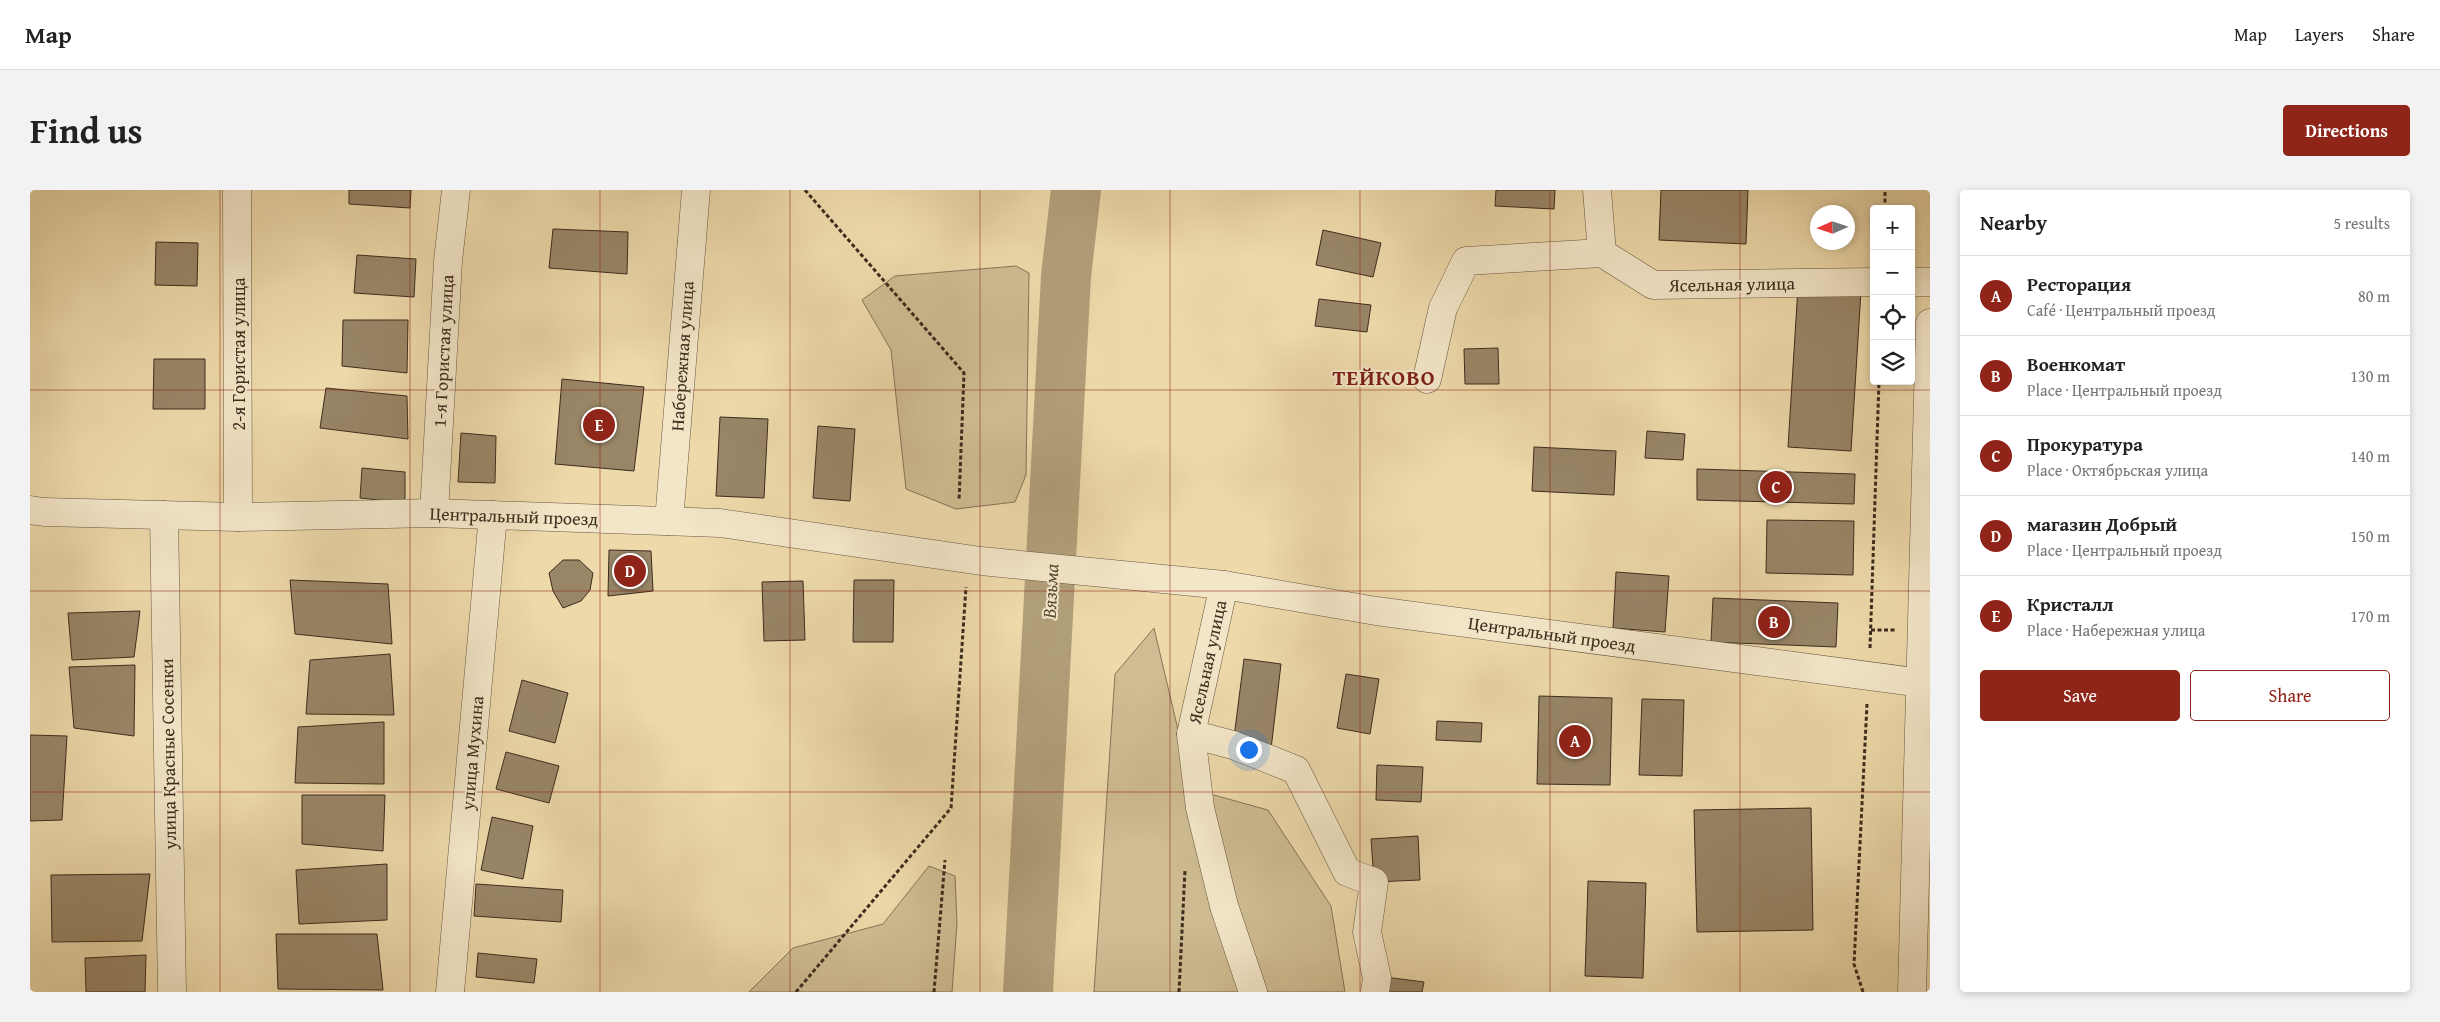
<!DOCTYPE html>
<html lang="en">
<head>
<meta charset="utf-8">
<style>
  body { margin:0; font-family:"Gentium Book Plus",serif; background:#f2f2f2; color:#222 }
  .controls { position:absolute; right:15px; top:15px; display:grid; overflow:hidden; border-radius:5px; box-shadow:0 2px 8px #0003 }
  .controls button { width:45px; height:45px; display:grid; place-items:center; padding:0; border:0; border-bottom:1px solid #e0e0e0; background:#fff; color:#222; font:25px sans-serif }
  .compass { position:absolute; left:1780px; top:15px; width:45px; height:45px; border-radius:50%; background:#fff; box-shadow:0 2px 8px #0003; rotate:267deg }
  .you { position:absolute; left:1218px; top:559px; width:18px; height:18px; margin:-12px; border:4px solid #fff; border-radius:50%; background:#1a73e8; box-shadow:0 0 0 8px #1a73e833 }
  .badge { display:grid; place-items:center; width:32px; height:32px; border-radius:50%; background:#8f2418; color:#fff; font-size:16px; font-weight:700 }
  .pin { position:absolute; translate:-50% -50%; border:2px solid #fff; box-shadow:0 1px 5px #0006 }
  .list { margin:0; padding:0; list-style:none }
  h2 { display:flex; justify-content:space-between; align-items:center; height:65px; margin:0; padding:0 20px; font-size:21px }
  h2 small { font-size:16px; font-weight:400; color:#767676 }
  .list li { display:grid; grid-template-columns:32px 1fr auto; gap:15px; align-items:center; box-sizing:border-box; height:80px; padding:0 20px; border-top:1px solid #e0e0e0 }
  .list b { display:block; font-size:19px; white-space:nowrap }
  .list p { margin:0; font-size:16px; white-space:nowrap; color:#767676 }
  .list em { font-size:16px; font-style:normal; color:#767676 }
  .actions { display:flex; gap:10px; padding:15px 20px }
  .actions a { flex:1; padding:11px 0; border:1px solid #8f2418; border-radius:5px; text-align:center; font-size:18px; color:#8f2418 }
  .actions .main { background:#8f2418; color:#fff }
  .icon { flex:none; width:28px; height:28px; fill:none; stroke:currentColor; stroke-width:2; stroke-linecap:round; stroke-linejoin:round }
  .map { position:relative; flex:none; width:1900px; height:802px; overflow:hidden; border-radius:5px }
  header { display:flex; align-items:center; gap:30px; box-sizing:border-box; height:70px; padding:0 25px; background:#fff; border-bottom:1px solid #e0e0e0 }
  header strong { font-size:24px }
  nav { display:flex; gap:28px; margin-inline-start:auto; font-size:18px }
  .intro { display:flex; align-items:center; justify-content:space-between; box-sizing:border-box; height:120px; padding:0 30px }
  h1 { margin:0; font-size:35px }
  .button { padding:12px 22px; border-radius:5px; background:#8f2418; color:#fff; font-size:18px; font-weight:700 }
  main { display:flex; gap:30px; padding:0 30px }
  aside { flex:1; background:#fff; border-radius:5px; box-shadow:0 2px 8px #0003 }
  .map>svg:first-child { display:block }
  .green { fill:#cfbc92; stroke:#867458 }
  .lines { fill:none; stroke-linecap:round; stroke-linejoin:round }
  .river { stroke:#b19f7a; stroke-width:50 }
  .building { fill:#988667; stroke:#3c2d1e }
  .minor-casing { stroke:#685841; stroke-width:29 }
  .path { stroke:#3c2d1e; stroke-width:3; stroke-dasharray:4 2.5; stroke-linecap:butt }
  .minor { stroke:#f3e6c8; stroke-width:28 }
  .grid { fill:none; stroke:#8f2418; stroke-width:1; stroke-opacity:0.55 }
  .labels { text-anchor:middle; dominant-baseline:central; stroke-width:4; stroke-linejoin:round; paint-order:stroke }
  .street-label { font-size:18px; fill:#3c2d1e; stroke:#f3e6c8 }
  .water-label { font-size:19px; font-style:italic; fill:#594a35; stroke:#f3e6c8 }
  .district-label { font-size:22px; font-weight:bold; letter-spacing:1px; fill:#7a1f14; stroke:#f3e6c8 }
</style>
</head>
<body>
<header>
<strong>Map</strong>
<nav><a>Map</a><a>Layers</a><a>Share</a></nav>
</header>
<div class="intro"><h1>Find us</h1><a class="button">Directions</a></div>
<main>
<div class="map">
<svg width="1900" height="802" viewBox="0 0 1900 802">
  <rect width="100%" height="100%" fill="#edd9aa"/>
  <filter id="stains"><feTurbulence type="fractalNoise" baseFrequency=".004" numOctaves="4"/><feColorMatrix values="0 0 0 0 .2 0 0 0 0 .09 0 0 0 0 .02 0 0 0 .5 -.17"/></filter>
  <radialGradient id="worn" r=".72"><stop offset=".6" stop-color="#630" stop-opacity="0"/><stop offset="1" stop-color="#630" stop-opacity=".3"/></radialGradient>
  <!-- green -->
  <g class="green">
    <polygon points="986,76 999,83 996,285 985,312 926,319 876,299 861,160 832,110 865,86"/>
    <polygon points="1124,438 1162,599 1238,620 1301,716 1315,802 1064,802 1085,484"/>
    <polygon points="899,676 925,686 927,733 922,802 719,802 763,758 853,734"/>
  </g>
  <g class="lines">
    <!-- river -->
    <polyline class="river" points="998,802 1036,86 1046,0"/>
  </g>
  <!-- building -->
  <g class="building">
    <polygon points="319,0 381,0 380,18 319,14"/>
    <polygon points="1466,0 1525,0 1524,19 1465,16"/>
    <polygon points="1631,0 1718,0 1716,54 1629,50"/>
    <polygon points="523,39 598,42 597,84 519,78"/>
    <polygon points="1293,40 1351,53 1343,87 1286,75"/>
    <polygon points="126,52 168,53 167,96 125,95"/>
    <polygon points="327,65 386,69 384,107 324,103"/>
    <polygon points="1768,97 1831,101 1821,261 1758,257"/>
    <polygon points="1289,109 1341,115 1337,142 1285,136"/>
    <polygon points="313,130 378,130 377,183 312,176"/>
    <polygon points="1468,158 1469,194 1435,194 1434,159"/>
    <polygon points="124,169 175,169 175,219 123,219"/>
    <polygon points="532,189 614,197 604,281 525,274"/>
    <polygon points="296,198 377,206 378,249 290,238"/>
    <polygon points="690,227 738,229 734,308 686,306"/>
    <polygon points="788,236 825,239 820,311 783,308"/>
    <polygon points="1617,241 1655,244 1653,270 1615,268"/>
    <polygon points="431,243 466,246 465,293 428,292"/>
    <polygon points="1504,257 1586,261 1584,305 1502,301"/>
    <polygon points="332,278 375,282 375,313 330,308"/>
    <polygon points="1667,279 1825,284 1824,314 1667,310"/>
    <polygon points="1737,330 1824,331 1823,385 1736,383"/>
    <polygon points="579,360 621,361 623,401 578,406"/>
    <polygon points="533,370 549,370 563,383 560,400 551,411 533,418 523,401 519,383"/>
    <polygon points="1586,382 1639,386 1635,442 1583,438"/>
    <polygon points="260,390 358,394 362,454 265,444"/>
    <polygon points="824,390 864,390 863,452 823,452"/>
    <polygon points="773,391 775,450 734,451 732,392"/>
    <polygon points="1683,408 1808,413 1806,457 1681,452"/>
    <polygon points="110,421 104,467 42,470 38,423"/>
    <polygon points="360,464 364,525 276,524 280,470"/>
    <polygon points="1214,469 1251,474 1241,559 1203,555"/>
    <polygon points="105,475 104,546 44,538 39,477"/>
    <polygon points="1316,484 1349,489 1340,544 1307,538"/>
    <polygon points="492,490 538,503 525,553 479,541"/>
    <polygon points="1509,506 1582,508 1580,595 1507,594"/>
    <polygon points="1612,509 1654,510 1652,586 1609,585"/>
    <polygon points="1407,531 1452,533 1451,552 1406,550"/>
    <polygon points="354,532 354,594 265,593 268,537"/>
    <polygon points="0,545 37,546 32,630 0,631"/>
    <polygon points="476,562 529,576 519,613 466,599"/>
    <polygon points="1347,575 1393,577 1391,612 1346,610"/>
    <polygon points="272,605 355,605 353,661 272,654"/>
    <polygon points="1781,618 1783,740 1667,742 1664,620"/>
    <polygon points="462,627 503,636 493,689 451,680"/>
    <polygon points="1388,646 1390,690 1344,692 1341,649"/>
    <polygon points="357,674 357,730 269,734 266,680"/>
    <polygon points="120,684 112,751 22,752 21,685"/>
    <polygon points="1558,691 1616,693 1613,788 1555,786"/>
    <polygon points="446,694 533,700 531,732 444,726"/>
    <polygon points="246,744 347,744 353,800 248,799"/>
    <polygon points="448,763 507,769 504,793 446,787"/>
    <polygon points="116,765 115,802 56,802 55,768"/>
    <polygon points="1355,787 1394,792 1392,802 1353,802"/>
  </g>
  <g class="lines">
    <!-- minor casing -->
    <g class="minor-casing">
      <g id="minor">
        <polyline points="207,0 208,327"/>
        <polyline points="1567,0 1572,63 1623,95 1844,92"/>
        <polyline points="1881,92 1900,92"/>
        <polyline points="1397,189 1413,118 1436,71 1572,63"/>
        <polyline points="0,320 14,322 208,327 404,323 690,333 951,371 1194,395 1346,421 1900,494"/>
        <polyline points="404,323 418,71 426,0"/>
        <polyline points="134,325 142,802"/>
        <polyline points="639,331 666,0"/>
        <polyline points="1194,395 1161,544 1203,555 1266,580 1317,682 1344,692 1337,742 1347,788 1345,802"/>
        <polyline points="1161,544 1170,618 1194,716 1223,802"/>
        <polyline points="420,802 463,325"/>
        <polyline points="1882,802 1900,133"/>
      </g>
    </g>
    <!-- path -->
    <g class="path">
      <polyline points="775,0 934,183 929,311"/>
      <polyline points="1855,19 1855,0"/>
      <polyline points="1841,440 1865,440"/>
      <polyline points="1840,458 1849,191"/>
      <polyline points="766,802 921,618 936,397"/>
      <polyline points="904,802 915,670"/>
      <polyline points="1149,802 1155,680"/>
      <polyline points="1833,802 1824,774 1837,514"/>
    </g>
    <!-- minor -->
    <use href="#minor" class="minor"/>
  </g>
  <!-- grid -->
  <path class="grid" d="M190,0V802M380,0V802M570,0V802M760,0V802M950,0V802M1140,0V802M1330,0V802M1520,0V802M1710,0V802M0,200H1900M0,401H1900M0,602H1900"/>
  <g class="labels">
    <!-- street labels -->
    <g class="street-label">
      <text transform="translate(1702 94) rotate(-1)">Ясельная улица</text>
      <text transform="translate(413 161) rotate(-87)">1-я Гористая улица</text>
      <text transform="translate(208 164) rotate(-90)">2-я Гористая улица</text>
      <text transform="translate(652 166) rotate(-86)">Набережная улица</text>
      <text transform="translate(484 326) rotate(2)">Центральный проезд</text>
      <text transform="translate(1522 444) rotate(8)">Центральный проезд</text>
      <text transform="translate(1177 472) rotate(-78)">Ясельная улица</text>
      <text transform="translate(442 563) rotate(-85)">улица Мухина</text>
      <text transform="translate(138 564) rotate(-91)">улица Красные Сосенки</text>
    </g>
    <!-- water labels -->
    <g class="water-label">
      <text transform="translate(1020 401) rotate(-87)">Вязьма</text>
    </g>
    <!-- district labels -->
    <g class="district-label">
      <text x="1354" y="187">ТЕЙКОВО</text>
    </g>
  </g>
  <rect width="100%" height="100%" filter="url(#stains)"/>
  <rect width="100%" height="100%" fill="url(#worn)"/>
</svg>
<div class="controls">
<button>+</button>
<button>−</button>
<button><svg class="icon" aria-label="locate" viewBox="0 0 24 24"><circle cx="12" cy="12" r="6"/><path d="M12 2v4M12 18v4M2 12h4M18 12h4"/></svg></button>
<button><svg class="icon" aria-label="layers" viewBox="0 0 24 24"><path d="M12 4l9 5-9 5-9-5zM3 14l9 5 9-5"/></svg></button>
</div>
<svg class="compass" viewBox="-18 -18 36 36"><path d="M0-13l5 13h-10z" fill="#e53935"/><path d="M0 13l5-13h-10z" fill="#767676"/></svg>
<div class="you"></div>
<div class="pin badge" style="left:1545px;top:551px">A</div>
<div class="pin badge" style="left:1744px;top:432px">B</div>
<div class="pin badge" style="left:1746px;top:297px">C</div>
<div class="pin badge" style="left:600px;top:381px">D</div>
<div class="pin badge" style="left:569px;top:235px">E</div>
</div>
<aside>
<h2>Nearby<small>5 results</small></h2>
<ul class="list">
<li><span class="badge">A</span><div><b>Ресторация</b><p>Café · Центральный проезд</p></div><em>80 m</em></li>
<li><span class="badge">B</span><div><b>Военкомат</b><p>Place · Центральный проезд</p></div><em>130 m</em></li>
<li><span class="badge">C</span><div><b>Прокуратура</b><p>Place · Октябрьская улица</p></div><em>140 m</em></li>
<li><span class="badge">D</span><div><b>магазин Добрый</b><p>Place · Центральный проезд</p></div><em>150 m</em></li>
<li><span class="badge">E</span><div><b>Кристалл</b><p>Place · Набережная улица</p></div><em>170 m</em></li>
</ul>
<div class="actions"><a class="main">Save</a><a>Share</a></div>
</aside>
</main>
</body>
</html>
